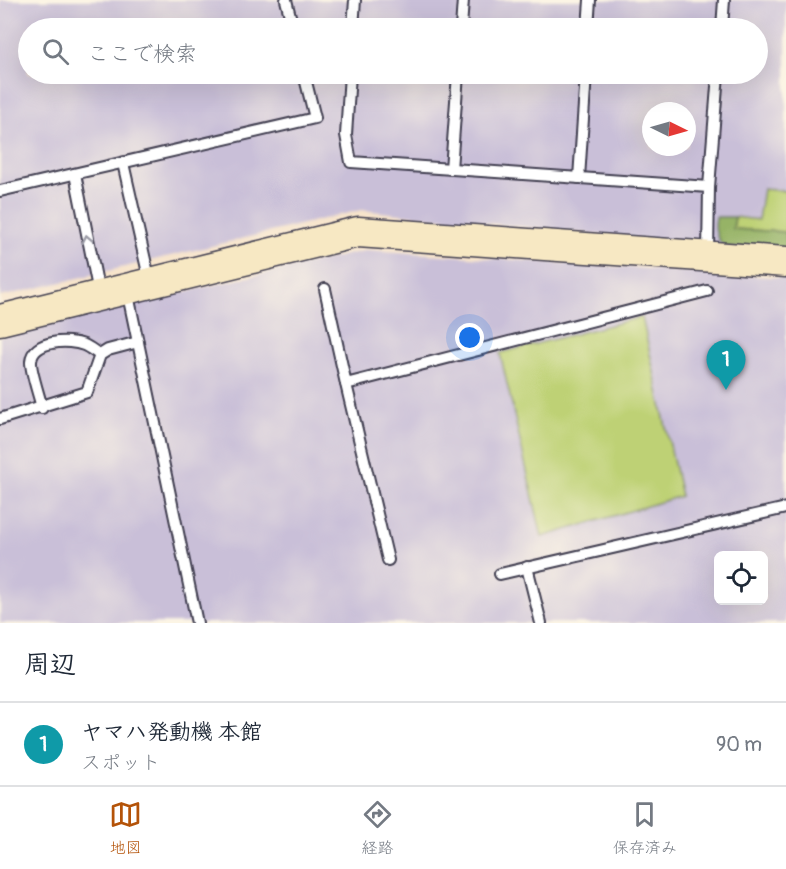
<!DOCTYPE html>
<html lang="ja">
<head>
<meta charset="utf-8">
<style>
  body { margin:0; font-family:Pangolin,"Klee One",sans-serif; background:#f6f6f7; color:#1f2937 }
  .controls { position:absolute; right:18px; bottom:18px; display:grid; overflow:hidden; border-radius:9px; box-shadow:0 6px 24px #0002 }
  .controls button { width:54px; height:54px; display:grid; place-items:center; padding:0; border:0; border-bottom:2px solid #e0e1e3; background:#fff; color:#1f2937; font:30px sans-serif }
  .compass { position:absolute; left:642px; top:102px; width:54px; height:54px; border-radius:50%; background:#fff; box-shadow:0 6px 24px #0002; rotate:95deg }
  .you { position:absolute; left:470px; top:338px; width:21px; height:21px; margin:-15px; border:4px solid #fff; border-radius:50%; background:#1a73e8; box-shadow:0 0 0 9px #1a73e833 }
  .badge { display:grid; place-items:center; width:39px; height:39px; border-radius:50%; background:#b45309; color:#fff; font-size:20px; font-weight:700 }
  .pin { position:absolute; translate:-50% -50px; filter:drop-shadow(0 2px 3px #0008) }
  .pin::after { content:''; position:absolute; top:32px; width:21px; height:18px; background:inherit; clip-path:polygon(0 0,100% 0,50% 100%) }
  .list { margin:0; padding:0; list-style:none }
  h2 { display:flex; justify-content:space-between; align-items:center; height:78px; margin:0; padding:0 24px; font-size:26px }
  h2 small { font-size:20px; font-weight:400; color:#747a83 }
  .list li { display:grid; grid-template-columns:39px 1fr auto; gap:18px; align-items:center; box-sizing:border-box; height:84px; padding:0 24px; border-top:2px solid #e0e1e3 }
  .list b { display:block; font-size:22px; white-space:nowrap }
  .list p { margin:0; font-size:20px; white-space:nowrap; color:#747a83 }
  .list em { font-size:20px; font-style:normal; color:#747a83 }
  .icon { flex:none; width:33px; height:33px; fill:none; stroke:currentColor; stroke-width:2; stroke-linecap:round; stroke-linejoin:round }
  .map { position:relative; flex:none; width:786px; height:623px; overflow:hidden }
  .search { position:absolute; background:#fff; box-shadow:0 6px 24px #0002; left:18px; right:18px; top:18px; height:66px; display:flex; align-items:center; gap:15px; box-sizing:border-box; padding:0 21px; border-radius:33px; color:#747a83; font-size:22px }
  .sheet { height:162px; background:#fff }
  nav { display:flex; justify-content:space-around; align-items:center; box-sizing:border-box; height:84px; border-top:2px solid #e0e1e3; background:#fff; font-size:16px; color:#747a83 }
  nav a { display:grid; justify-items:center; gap:3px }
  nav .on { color:#b45309 }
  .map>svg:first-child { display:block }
  .industrial { fill:#c9bfd8; fill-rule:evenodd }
  .green { fill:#bed174; stroke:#707a58; stroke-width:1.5 }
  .forest { fill:#96b366; stroke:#5c6a50; stroke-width:1.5 }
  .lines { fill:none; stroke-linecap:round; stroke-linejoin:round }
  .lane-casing { stroke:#423f51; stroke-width:14 }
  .secondary-casing { stroke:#423f51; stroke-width:33 }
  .lane { stroke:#fff; stroke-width:10 }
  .secondary { stroke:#f7e8c3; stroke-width:30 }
  .oneway { stroke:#9c9ca7 }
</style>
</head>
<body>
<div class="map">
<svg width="786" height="623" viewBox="0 0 786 623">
  <rect width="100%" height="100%" fill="#fcf5e5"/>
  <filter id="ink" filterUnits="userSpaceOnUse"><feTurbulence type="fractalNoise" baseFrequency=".0167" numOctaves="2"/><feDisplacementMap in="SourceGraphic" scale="12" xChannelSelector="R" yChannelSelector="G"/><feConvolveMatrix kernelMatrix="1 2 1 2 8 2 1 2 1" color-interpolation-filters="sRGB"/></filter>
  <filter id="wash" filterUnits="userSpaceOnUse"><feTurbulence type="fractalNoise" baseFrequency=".008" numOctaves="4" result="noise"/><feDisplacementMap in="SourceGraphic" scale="24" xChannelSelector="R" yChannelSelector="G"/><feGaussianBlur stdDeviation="1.35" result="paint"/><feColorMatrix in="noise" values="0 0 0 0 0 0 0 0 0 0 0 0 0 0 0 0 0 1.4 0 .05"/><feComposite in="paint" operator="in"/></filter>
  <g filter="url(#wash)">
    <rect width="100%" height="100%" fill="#f7e4cb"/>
    <!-- industrial -->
    <g class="industrial">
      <path d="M0,0H786V251L708,246L361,210L0,297ZM28,28H758V74H28ZM651,111H687V147H651Z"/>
      <path d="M368,250L786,278V623H0V337L130,304ZM718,556H764V600H718Z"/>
    </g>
    <!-- green -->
    <g class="green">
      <polygon points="763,189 786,191 786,232 733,229 735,217 758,220"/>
      <polygon points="642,317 681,496 542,537 500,353"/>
    </g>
    <!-- forest -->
    <path class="forest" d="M716,217H735L733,229L786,232V251L725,247C715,238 714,229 716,217Z"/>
  </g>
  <g filter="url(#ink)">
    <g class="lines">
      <!-- lane casing -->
      <g class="lane-casing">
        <g id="lane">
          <polyline points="286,0 293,28"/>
          <polyline points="353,28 355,0"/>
          <polyline points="461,28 463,0"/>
          <polyline points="588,28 590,0"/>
          <polyline points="722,28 724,0"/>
          <polyline points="350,74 346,135 351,162 709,187 708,254"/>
          <polyline points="123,163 150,282"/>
          <polyline points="451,169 458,74"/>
          <polyline points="75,174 99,293"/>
          <polyline points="579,178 586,74"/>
          <polyline points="709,187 718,74"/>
          <polyline points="0,191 315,118 304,74"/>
          <polyline points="325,289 346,384 388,560"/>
          <polyline points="127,290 197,623"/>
          <polyline points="346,384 707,291"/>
          <path d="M42,408C40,398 30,370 31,361C33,340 69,339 84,345C89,347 95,352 100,355"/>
          <polyline points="0,419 87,392 100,355 108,350 138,342"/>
          <polyline points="527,567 541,623"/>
          <polyline points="500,574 786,508"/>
        </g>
      </g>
      <!-- secondary casing -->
      <g class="secondary-casing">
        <polyline id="secondary" points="0,320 358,232 786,262"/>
      </g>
      <!-- lane -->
      <use href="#lane" class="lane"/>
      <!-- secondary -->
      <use href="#secondary" class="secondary"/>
    </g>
    <!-- one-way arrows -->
    <defs><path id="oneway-chevron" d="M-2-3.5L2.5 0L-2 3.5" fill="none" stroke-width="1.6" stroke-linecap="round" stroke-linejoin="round" transform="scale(1.5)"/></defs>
    <use class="oneway" href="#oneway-chevron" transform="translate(87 239) rotate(-101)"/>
  </g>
</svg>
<div class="controls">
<button><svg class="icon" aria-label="locate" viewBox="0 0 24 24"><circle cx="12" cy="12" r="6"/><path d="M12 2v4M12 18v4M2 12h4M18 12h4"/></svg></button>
</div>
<svg class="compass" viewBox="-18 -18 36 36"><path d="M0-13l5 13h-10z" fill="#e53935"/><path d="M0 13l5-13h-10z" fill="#747a83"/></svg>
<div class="you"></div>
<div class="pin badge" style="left:726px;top:390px;background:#0f9aa8">1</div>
<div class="search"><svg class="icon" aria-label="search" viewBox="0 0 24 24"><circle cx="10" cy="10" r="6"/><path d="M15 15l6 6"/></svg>ここで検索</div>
</div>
<section class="sheet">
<h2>周辺<small></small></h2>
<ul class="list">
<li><span class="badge" style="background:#0f9aa8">1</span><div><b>ヤマハ発動機 本館</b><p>スポット</p></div><em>90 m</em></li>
</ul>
</section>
<nav>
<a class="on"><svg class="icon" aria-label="map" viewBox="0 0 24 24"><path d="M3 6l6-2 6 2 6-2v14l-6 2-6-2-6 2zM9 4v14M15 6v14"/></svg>地図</a>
<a><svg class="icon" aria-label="directions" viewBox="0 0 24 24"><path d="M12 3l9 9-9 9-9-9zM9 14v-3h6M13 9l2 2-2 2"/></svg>経路</a>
<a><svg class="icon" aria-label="saved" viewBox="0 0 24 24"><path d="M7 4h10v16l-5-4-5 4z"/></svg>保存済み</a>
</nav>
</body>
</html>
